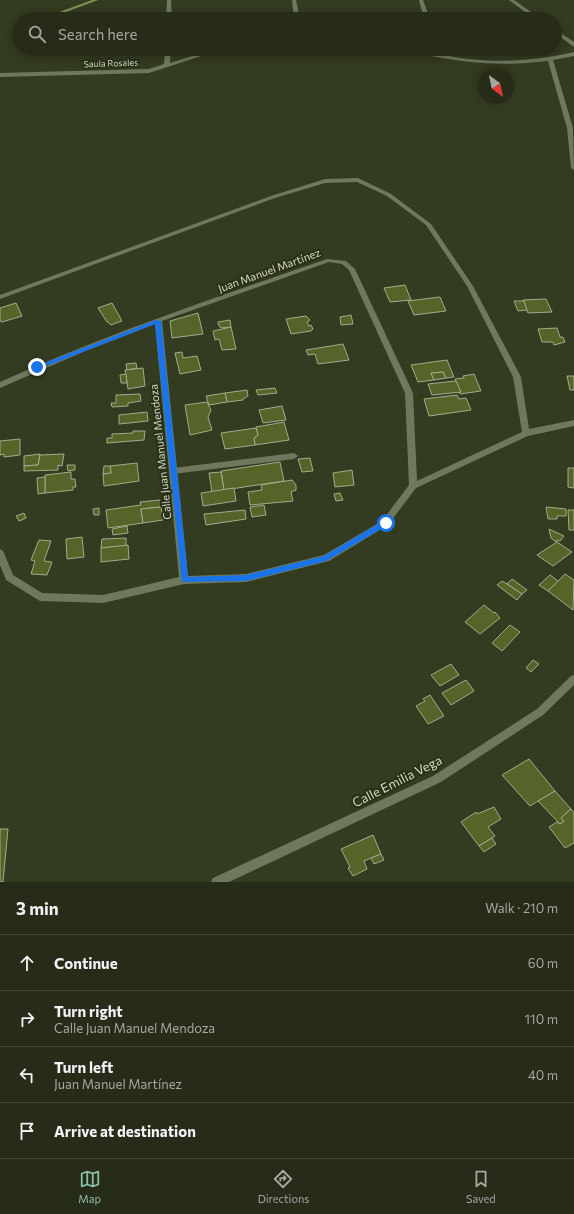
<!DOCTYPE html>
<html lang="en">
<head>
<meta charset="utf-8">
<style>
  body { margin:0; font-family:Commissioner,sans-serif; background:#2e3421; color:#f1f3f6 }
  .compass { position:absolute; left:478px; top:68px; width:36px; height:36px; border-radius:50%; background:#262c18; box-shadow:0 2px 10px #0003; rotate:147deg }
  .stop { position:absolute; width:12px; height:12px; margin:-9px; border:3px solid #1a73e8; border-radius:50%; background:#fff }
  .stop.end { background:#1a73e8; border-color:#fff; box-shadow:0 1px 4px #0008 }
  .list { margin:0; padding:0; list-style:none }
  h2 { display:flex; justify-content:space-between; align-items:center; height:52px; margin:0; padding:0 16px; font-size:17px }
  h2 small { font-size:13px; font-weight:400; color:#a4a7a2 }
  .list li { display:grid; grid-template-columns:26px 1fr auto; gap:12px; align-items:center; box-sizing:border-box; height:56px; padding:0 16px; border-top:1px solid #424837 }
  .list b { display:block; font-size:15px; white-space:nowrap }
  .list p { margin:0; font-size:13px; white-space:nowrap; color:#a4a7a2 }
  .list em { font-size:13px; font-style:normal; color:#a4a7a2 }
  .icon { flex:none; width:22px; height:22px; fill:none; stroke:currentColor; stroke-width:2; stroke-linecap:round; stroke-linejoin:round }
  .map { position:relative; flex:none; width:574px; height:882px; overflow:hidden }
  .search { position:absolute; background:#262c18; box-shadow:0 2px 10px #0003; left:12px; right:12px; top:12px; height:44px; display:flex; align-items:center; gap:10px; box-sizing:border-box; padding:0 14px; border-radius:22px; color:#a4a7a2; font-size:15px }
  .sheet { height:276px; background:#262c18 }
  nav { display:flex; justify-content:space-around; align-items:center; box-sizing:border-box; height:56px; border-top:1px solid #424837; background:#262c18; font-size:11px; color:#a4a7a2 }
  nav a { display:grid; justify-items:center; gap:2px }
  nav .on { color:#8abfa5 }
  .map>svg:first-child { display:block }
  .lines { fill:none; stroke-linecap:round; stroke-linejoin:round }
  .stream { fill:#7e9054; fill-rule:evenodd }
  .building { fill:#55652a; stroke:#a2ac8d }
  .lane { fill:#6f775e; fill-rule:evenodd }
  .street { fill:#6f775e; fill-rule:evenodd }
  .route { fill:#1a73e8 }
  .labels { text-anchor:middle; dominant-baseline:central; stroke-width:4; stroke-linejoin:round; paint-order:stroke }
  .far-street-label { font-size:9px; fill:#d4d9c9; stroke:#293116 }
  .street-label { font-size:11px; fill:#d4d9c9; stroke:#293116 }
  .near-street-label { font-size:13px; fill:#d4d9c9; stroke:#293116 }
</style>
</head>
<body>
<div class="map">
<svg width="574" height="882" viewBox="0 0 574 882">
  <rect width="100%" height="100%" fill="#333b20"/>
  <g class="lines">
    <!-- stream -->
    <polygon class="stream" points="92,0 98,0 58,15 54,14"/>
  </g>
  <!-- building -->
  <g class="building">
    <polygon points="405,285 411,300 390,302 384,288"/>
    <polygon points="440,297 446,311 414,315 408,301"/>
    <polygon points="546,299 552,312 528,313 524,304 525,304 523,300"/>
    <polygon points="514,301 524,301 527,310 518,311"/>
    <polygon points="16,303 22,316 2,322 0,321 0,308"/>
    <polygon points="112,303 122,321 111,325 108,322 107,322 98,308"/>
    <polygon points="198,313 203,334 172,338 170,321"/>
    <polygon points="351,315 353,324 341,325 340,317"/>
    <polygon points="306,316 310,320 307,322 309,326 311,325 313,329 311,331 291,334 286,319"/>
    <polygon points="230,320 231,327 221,328 219,326 218,322"/>
    <polygon points="231,327 236,349 222,350 219,339 215,340 213,331"/>
    <polygon points="557,328 560,337 563,337 565,342 554,345 553,342 542,342 538,329"/>
    <polygon points="343,344 349,360 318,364 315,354 308,355 306,350"/>
    <polygon points="182,352 183,358 197,356 201,370 180,374 175,353"/>
    <polygon points="447,360 454,377 446,378 443,372 431,373 434,380 418,382 411,365"/>
    <polygon points="136,363 137,368 127,370 126,364"/>
    <polygon points="143,368 145,386 128,389 125,370"/>
    <polygon points="443,372 446,378 434,380 431,373"/>
    <polygon points="126,374 127,383 121,383 120,375"/>
    <polygon points="474,374 481,391 460,394 455,379 464,378 463,376"/>
    <polygon points="567,376 574,376 574,390 570,390"/>
    <polygon points="456,381 461,392 432,395 428,384"/>
    <polygon points="275,388 277,393 258,395 256,390"/>
    <polygon points="247,390 248,396 243,399 243,400 227,402 225,393"/>
    <polygon points="225,393 227,402 209,405 206,396"/>
    <polygon points="140,394 141,401 128,403 128,406 112,407 111,403 116,403 116,395"/>
    <polygon points="457,395 459,399 466,398 471,410 429,416 424,399"/>
    <polygon points="207,402 211,410 208,417 212,430 190,435 185,405"/>
    <polygon points="282,406 286,420 263,423 259,410"/>
    <polygon points="147,412 148,421 119,424 119,415"/>
    <polygon points="284,422 289,440 255,445 254,438 258,435 256,427"/>
    <polygon points="256,428 258,435 254,438 255,445 225,449 221,433"/>
    <polygon points="133,431 145,431 144,440 107,443 107,438 112,438 112,434 133,433"/>
    <polygon points="20,439 20,455 4,457 4,454 0,455 0,441"/>
    <polygon points="40,454 38,465 24,466 24,456"/>
    <polygon points="64,454 62,466 58,465 58,470 24,471 24,466 38,465 40,455"/>
    <polygon points="310,458 313,471 302,472 298,459"/>
    <polygon points="280,462 284,481 224,490 221,471"/>
    <polygon points="137,463 139,481 104,486 103,474 111,473 110,466"/>
    <polygon points="67,465 75,465 75,470 68,471"/>
    <polygon points="104,466 110,466 111,473 103,474"/>
    <polygon points="568,468 574,468 574,488 568,487"/>
    <polygon points="352,470 354,485 335,487 333,473"/>
    <polygon points="71,472 71,479 75,479 76,487 73,487 73,490 45,493 45,475"/>
    <polygon points="221,472 224,490 212,492 209,473"/>
    <polygon points="45,477 45,493 38,494 37,478"/>
    <polygon points="292,480 296,485 296,490 291,492 293,501 250,505 248,492 262,490 261,485"/>
    <polygon points="234,488 236,501 203,506 201,493"/>
    <polygon points="340,493 343,500 336,501 334,494"/>
    <polygon points="160,500 161,507 141,509 143,523 108,528 106,510 141,505 140,502"/>
    <polygon points="264,505 266,515 252,517 250,507"/>
    <polygon points="161,507 163,520 143,523 141,509"/>
    <polygon points="546,507 566,509 566,516 557,516 557,519 548,519"/>
    <polygon points="99,508 99,515 94,515 93,509"/>
    <polygon points="245,510 246,519 206,525 204,514"/>
    <polygon points="568,510 574,510 574,530 569,530"/>
    <polygon points="24,513 26,518 19,521 16,516"/>
    <polygon points="127,526 128,533 113,535 112,529"/>
    <polygon points="549,529 564,536 560,541 557,540 556,542 551,538"/>
    <polygon points="82,537 84,557 67,559 66,539"/>
    <polygon points="126,538 126,546 101,548 102,539"/>
    <polygon points="39,540 51,541 44,561 52,562 47,575 31,574 35,561 31,560"/>
    <polygon points="557,542 572,552 553,566 537,555"/>
    <polygon points="128,545 129,559 101,562 101,548"/>
    <polygon points="565,574 574,580 573,610 548,591"/>
    <polygon points="550,575 558,581 548,591 539,585"/>
    <polygon points="512,579 527,590 522,594 507,584"/>
    <polygon points="502,581 507,584 522,594 517,600 497,585"/>
    <polygon points="484,605 494,613 495,612 500,618 480,634 465,622"/>
    <polygon points="510,625 520,632 502,651 492,643"/>
    <polygon points="533,660 539,664 531,672 526,668"/>
    <polygon points="451,664 459,675 440,686 431,675"/>
    <polygon points="466,680 474,691 451,705 442,693"/>
    <polygon points="430,695 444,716 428,724 416,706 425,701 423,699"/>
    <polygon points="529,759 555,791 530,806 502,775"/>
    <polygon points="555,791 571,809 561,818 564,821 560,824 538,801"/>
    <polygon points="494,807 501,819 488,827 495,836 479,846 461,822 476,812 477,814"/>
    <polygon points="571,809 574,813 574,843 565,848 549,827 557,822 560,824 564,821 561,818"/>
    <polygon points="0,829 8,829 3,882 0,882"/>
    <polygon points="373,835 381,854 364,861 367,869 353,876 348,868 350,867 341,849"/>
    <polygon points="492,838 496,844 484,852 479,846"/>
    <polygon points="381,854 384,860 374,864 371,858"/>
  </g>
  <g class="lines">
    <!-- lane -->
    <polygon class="lane" points="294,453 298,456 294,459 173,474 170,473 169,471 170,469 173,468"/>
    <!-- street -->
    <g class="street">
      <polygon points="167,0 171,0 172,19 166,19"/>
      <polygon points="292,0 296,0 300,19 294,19"/>
      <polygon points="419,0 423,0 430,19 424,19"/>
      <polygon points="509,0 514,0 541,19 535,19"/>
      <polygon points="555,29 574,42 574,47 555,33"/>
      <polygon points="165,49 171,49 170,63 214,49 223,49 149,73 0,77 0,73 149,69 164,64"/>
      <path d="M404,49C424,49 447,57 468,59C504,63 539,60 574,52V56L553,60L573,128L574,170L571,168L567,128L548,61C508,66 470,64 431,56C423,55 411,53 404,49Z"/>
      <path d="M358,178L391,194L431,224L473,286L521,377L529,429L574,420V426L528,436L416,488L388,525L329,561L246,582L184,584L103,603L40,601L6,580L0,565V549L3,551L4,553L13,575L42,593L103,595L179,577L155,324L83,352L0,388V382C106,334 217,297 327,259L346,261L355,269L413,393L417,481L522,432L513,377L467,286L426,225L387,196L357,182L325,183L275,198L0,299V295L271,196L325,179ZM329,262L342,264L349,270L405,393L409,485L382,521L324,555L246,574L188,576L162,321Z"/>
      <polygon points="574,675 574,685 543,715 441,782 229,882 211,882 213,878 433,776 537,709 571,676"/>
    </g>
  </g>
  <!-- route -->
  <polygon class="route" points="156,320 161,321 188,577 246,575 324,556 383,521 388,521 388,525 326,561 246,581 182,582 155,324 39,369 34,367"/>
  <g class="labels">
    <!-- far-street labels -->
    <g class="far-street-label">
      <text transform="translate(111 63) rotate(-2)">Saula Rosales</text>
    </g>
    <!-- street labels -->
    <g class="street-label">
      <text transform="translate(269 270) rotate(-20)">Juan Manuel Martínez</text>
      <text transform="translate(160 452) rotate(-96)">Calle Juan Manuel Mendoza</text>
    </g>
    <!-- near-street labels -->
    <g class="near-street-label">
      <text transform="translate(397 781) rotate(-27)">Calle Emilia Vega</text>
    </g>
  </g>
</svg>
<svg class="compass" viewBox="-18 -18 36 36"><path d="M0-13l5 13h-10z" fill="#e53935"/><path d="M0 13l5-13h-10z" fill="#a4a7a2"/></svg>
<div class="stop" style="left:386px;top:523px"></div>
<div class="stop end" style="left:37px;top:367px"></div>
<div class="search"><svg class="icon" aria-label="search" viewBox="0 0 24 24"><circle cx="10" cy="10" r="6"/><path d="M15 15l6 6"/></svg>Search here</div>
</div>
<section class="sheet">
<h2>3 min<small>Walk · 210 m</small></h2>
<ul class="list">
<li><svg class="icon" aria-label="ahead" viewBox="0 0 24 24"><path d="M12 20V5M6 11l6-6 6 6"/></svg><div><b>Continue</b></div><em>60 m</em></li>
<li><svg class="icon" aria-label="right" viewBox="0 0 24 24"><path d="M7 20v-9h11M14 6l5 5-5 5"/></svg><div><b>Turn right</b><p>Calle Juan Manuel Mendoza</p></div><em>110 m</em></li>
<li><svg class="icon" aria-label="left" viewBox="0 0 24 24"><path d="M17 20v-9H6M10 6l-5 5 5 5"/></svg><div><b>Turn left</b><p>Juan Manuel Martínez</p></div><em>40 m</em></li>
<li><svg class="icon" aria-label="arrive" viewBox="0 0 24 24"><path d="M6 21V4h12l-3 4 3 4H6"/></svg><div><b>Arrive at destination</b></div></li>
</ul>
</section>
<nav>
<a class="on"><svg class="icon" aria-label="map" viewBox="0 0 24 24"><path d="M3 6l6-2 6 2 6-2v14l-6 2-6-2-6 2zM9 4v14M15 6v14"/></svg>Map</a>
<a><svg class="icon" aria-label="directions" viewBox="0 0 24 24"><path d="M12 3l9 9-9 9-9-9zM9 14v-3h6M13 9l2 2-2 2"/></svg>Directions</a>
<a><svg class="icon" aria-label="saved" viewBox="0 0 24 24"><path d="M7 4h10v16l-5-4-5 4z"/></svg>Saved</a>
</nav>
</body>
</html>
